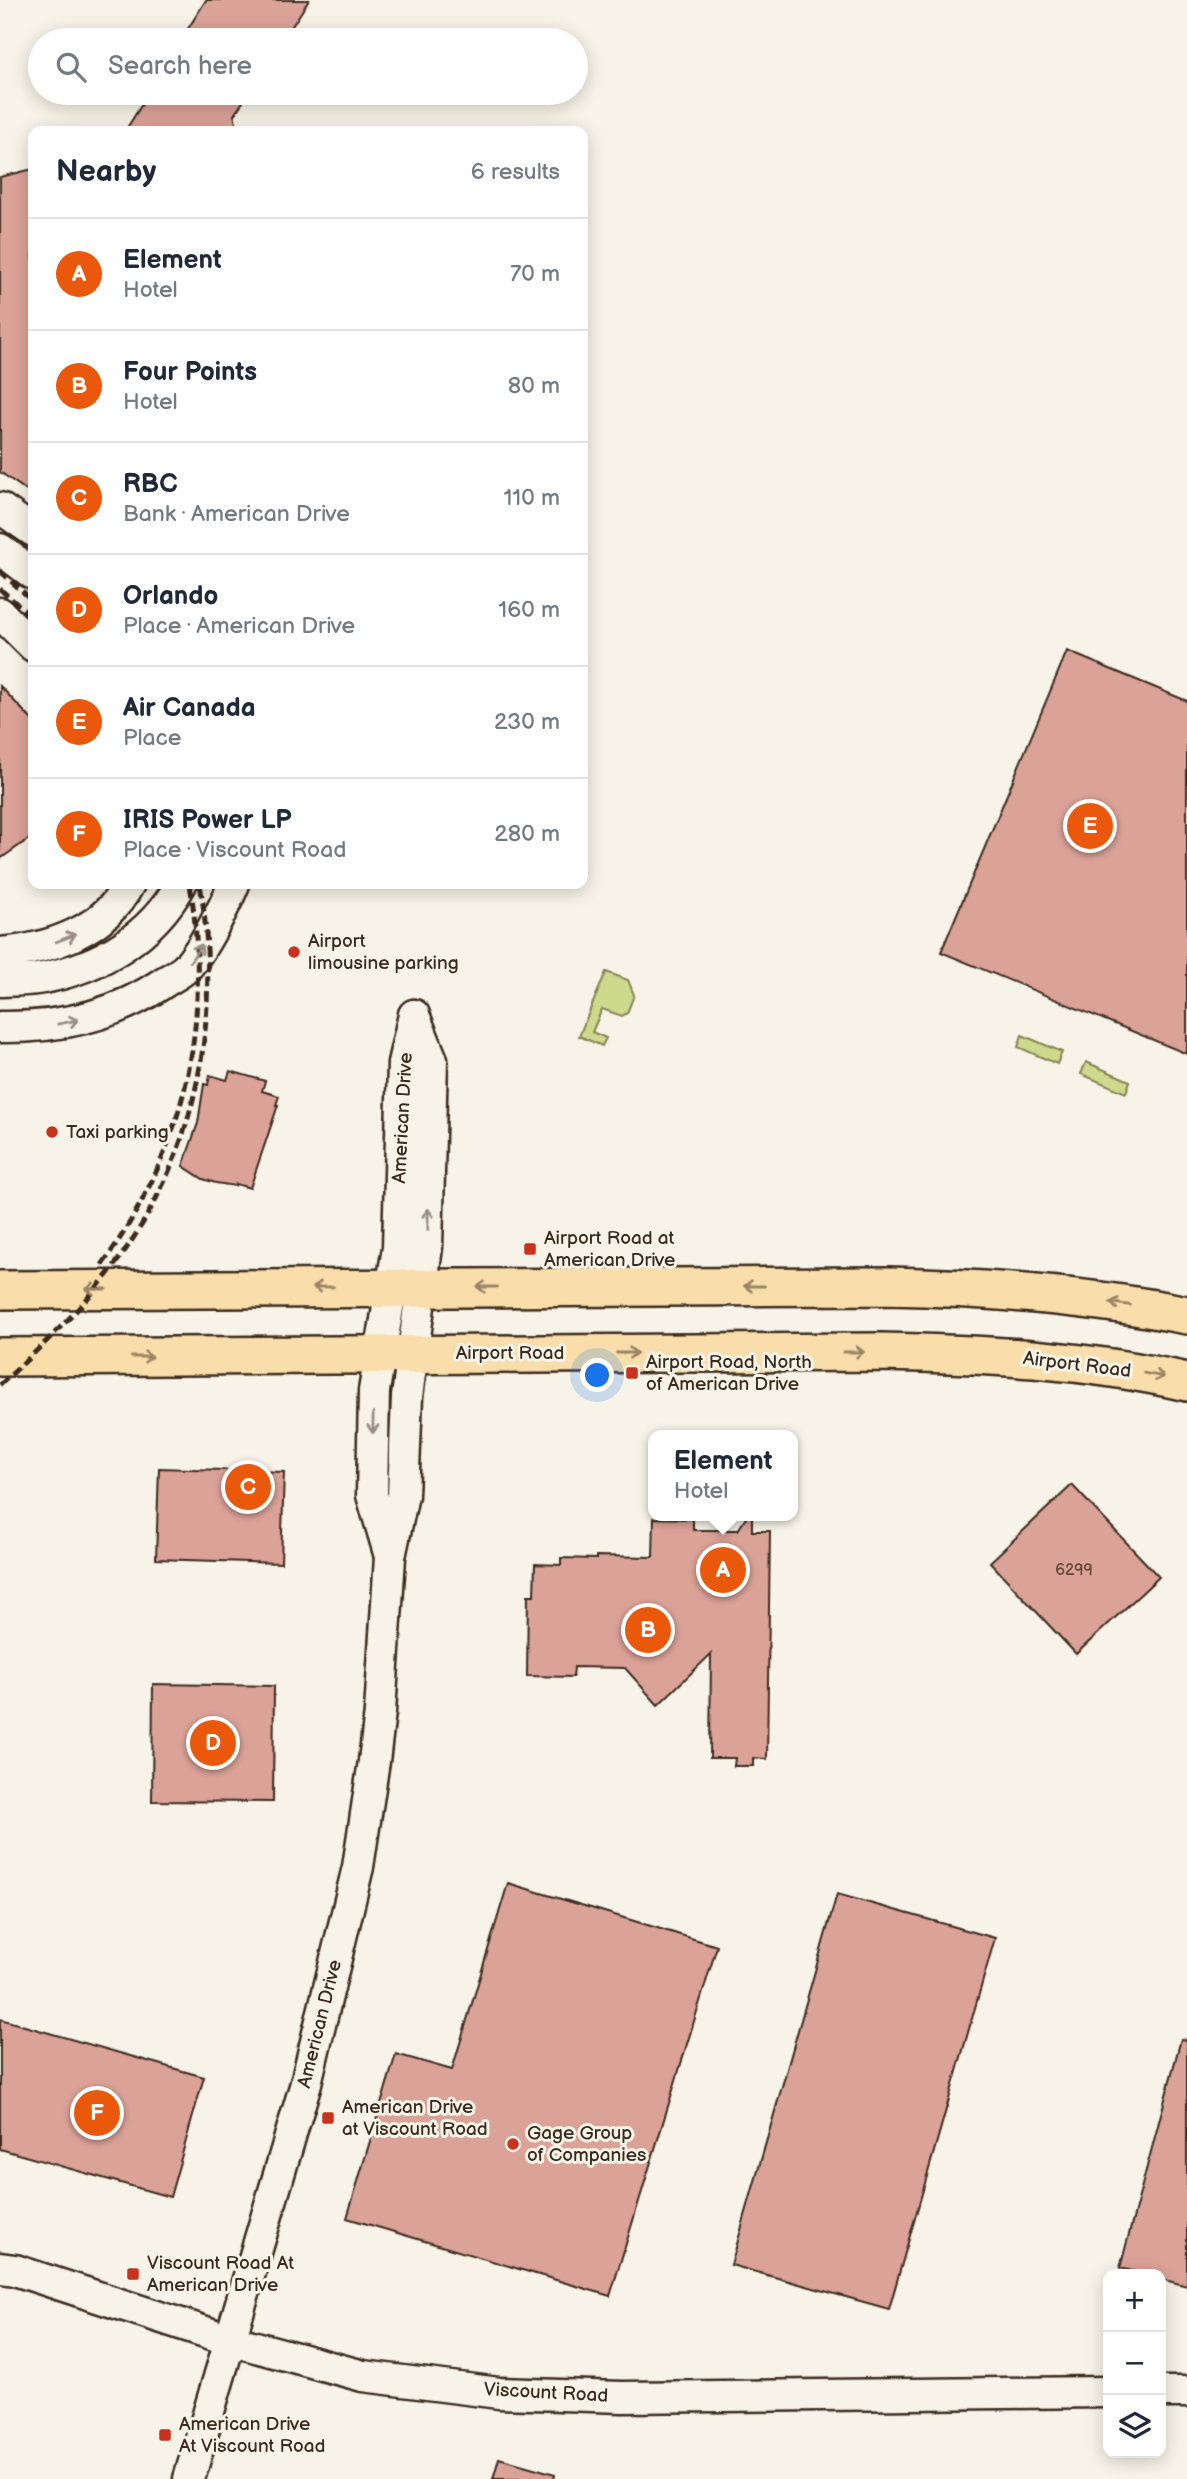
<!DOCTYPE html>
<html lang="en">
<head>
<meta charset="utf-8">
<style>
  body { margin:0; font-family:"Balsamiq Sans",sans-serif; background:#f6f6f7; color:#1f2937 }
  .controls { position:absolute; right:21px; bottom:21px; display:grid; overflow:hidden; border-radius:14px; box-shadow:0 4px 18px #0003 }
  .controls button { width:63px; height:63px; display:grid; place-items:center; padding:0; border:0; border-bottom:2px solid #e0e1e3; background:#fff; color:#1f2937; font:35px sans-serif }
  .you { position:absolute; left:598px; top:1376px; width:24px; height:24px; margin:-18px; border:5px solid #fff; border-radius:50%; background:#1a73e8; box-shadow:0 0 0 10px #1a73e833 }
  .badge { display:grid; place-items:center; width:46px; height:46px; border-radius:50%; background:#ea580c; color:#fff; font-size:23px; font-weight:700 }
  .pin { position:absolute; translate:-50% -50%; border:4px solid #fff; box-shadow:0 2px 7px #0006 }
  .popup { position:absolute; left:648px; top:1430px; width:150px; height:91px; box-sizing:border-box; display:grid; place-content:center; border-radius:14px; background:#fff; filter:drop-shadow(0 2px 5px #0005); font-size:23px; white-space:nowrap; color:#747a83 }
  .popup b { font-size:26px; color:#1f2937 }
  .popup::after { content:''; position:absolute; left:50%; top:100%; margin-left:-14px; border:14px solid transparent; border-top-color:#fff }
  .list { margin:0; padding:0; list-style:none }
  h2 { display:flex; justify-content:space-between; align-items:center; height:91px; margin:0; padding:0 28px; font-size:30px }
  h2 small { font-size:23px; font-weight:400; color:#747a83 }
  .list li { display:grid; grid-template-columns:46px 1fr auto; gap:21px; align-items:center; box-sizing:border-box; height:112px; padding:0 28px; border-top:2px solid #e0e1e3 }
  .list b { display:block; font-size:26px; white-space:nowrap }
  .list p { margin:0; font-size:23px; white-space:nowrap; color:#747a83 }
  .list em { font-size:23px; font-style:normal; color:#747a83 }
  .icon { flex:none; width:38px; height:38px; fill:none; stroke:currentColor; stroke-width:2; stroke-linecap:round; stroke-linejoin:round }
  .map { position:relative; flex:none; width:1187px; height:2479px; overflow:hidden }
  .search { position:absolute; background:#fff; box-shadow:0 4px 18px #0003; left:28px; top:28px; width:560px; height:77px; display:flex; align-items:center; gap:18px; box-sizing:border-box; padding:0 24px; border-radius:38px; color:#747a83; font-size:26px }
  .panel { position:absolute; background:#fff; box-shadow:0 4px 18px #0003; left:28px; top:126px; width:560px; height:763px; border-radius:14px }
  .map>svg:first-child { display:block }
  .green { fill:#cdd98c; stroke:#848255; stroke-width:2 }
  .building { fill:#dba298; stroke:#3b2a1e; stroke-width:2 }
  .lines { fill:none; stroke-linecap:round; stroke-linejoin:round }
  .minor-casing { stroke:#3b2a1e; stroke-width:35 }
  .major-casing { stroke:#3b2a1e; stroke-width:42 }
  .minor { stroke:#f7f3e8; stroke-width:30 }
  .major { stroke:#f9deab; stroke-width:37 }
  .rail { stroke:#3b2a1e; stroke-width:5; stroke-dasharray:10 5; stroke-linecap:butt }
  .oneway { stroke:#998e83 }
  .oneway2 { stroke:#9a8464 }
  .poi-dot { fill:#c8321e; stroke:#f7f3e8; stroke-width:2.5 }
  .labels { text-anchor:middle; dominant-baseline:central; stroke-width:6; stroke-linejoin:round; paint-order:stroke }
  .number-label { font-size:16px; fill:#63483c }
  .poi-label { font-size:19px; fill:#3b2a1e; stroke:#f7f3e8; text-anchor:start }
  .street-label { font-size:19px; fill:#3b2a1e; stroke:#f7f3e8 }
</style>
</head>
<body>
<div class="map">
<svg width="1187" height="2479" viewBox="0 0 1187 2479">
  <rect width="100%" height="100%" fill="#f7f3e8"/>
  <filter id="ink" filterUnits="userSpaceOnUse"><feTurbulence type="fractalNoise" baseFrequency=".0143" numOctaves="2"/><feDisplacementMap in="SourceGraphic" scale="14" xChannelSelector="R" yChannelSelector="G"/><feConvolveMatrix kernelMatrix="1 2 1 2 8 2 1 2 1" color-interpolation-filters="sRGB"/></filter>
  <g filter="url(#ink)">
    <!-- green -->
    <g class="green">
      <polygon points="606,972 628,980 634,995 627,1013 622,1016 602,1009 592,1032 606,1038 602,1046 579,1036"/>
      <polygon points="1022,1035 1062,1052 1057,1064 1018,1047"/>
      <polygon points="1086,1062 1130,1081 1126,1093 1081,1074"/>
    </g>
    <!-- building -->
    <g class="building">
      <polygon points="206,0 309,0 283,40 181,40"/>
      <polygon points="149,93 249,93 234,115 238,131 125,131"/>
      <polygon points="33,169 33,495 0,472 0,177"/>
      <polygon points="1067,651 1187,701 1187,1054 941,952"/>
      <polygon points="0,686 33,721 33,836 0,859"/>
      <polygon points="230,1071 265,1081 262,1091 279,1096 276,1105 278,1105 250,1188 236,1184 235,1186 216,1183 203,1179 183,1166 198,1123 204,1084 208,1085 210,1075 227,1080"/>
      <polygon points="159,1468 284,1472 281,1563 156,1559"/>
      <polygon points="1072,1485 1159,1577 1076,1654 990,1562"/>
      <polygon points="747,1516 752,1516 752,1531 770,1531 767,1759 753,1758 753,1766 734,1766 735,1758 710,1758 711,1654 658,1705 625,1668 574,1667 573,1677 527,1676 528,1595 534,1595 535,1564 561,1565 561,1558 596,1559 596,1556 653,1557 654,1518 693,1519 693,1530 738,1530"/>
      <polygon points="153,1684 274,1686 273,1802 152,1801"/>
      <polygon points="508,1883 717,1946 610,2296 347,2218 396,2054 452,2070"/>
      <polygon points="837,1894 995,1938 889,2309 731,2265"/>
      <polygon points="0,2019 204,2077 170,2197 0,2149"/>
      <polygon points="1181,2039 1187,2040 1187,2286 1161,2279 1161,2274 1144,2274 1120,2268"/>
      <polygon points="499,2458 555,2474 554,2479 493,2479"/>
    </g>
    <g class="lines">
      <!-- minor casing -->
      <g class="minor-casing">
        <g id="minor">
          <polyline points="0,508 33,531"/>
          <polyline points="0,549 33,574"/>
          <polyline points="0,613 33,646"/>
          <path d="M0,953C51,949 104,931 129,884"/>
          <path d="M0,981C14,980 29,981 43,978C101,967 152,936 181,884"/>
          <path d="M0,1027C59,1028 115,1016 163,983C170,978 180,974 186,968C202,951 225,906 234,884"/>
          <polyline points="389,1553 372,1495 374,1391 398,1248 403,1063 414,1015"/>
          <polyline points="0,2268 15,2270 230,2340 363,2376 499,2393 622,2397 1108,2392"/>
          <polyline points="1161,2392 1187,2392"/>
          <polyline points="189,2479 306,2083 358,1867 374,1761 380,1712 390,1557 403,1495 407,1397 427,1247 432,1060 414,1015"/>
        </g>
      </g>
      <!-- major casing -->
      <g class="major-casing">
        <g id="major">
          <path d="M0,1290L888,1286C989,1288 1088,1296 1187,1315"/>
          <path d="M0,1357L880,1352C983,1354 1086,1359 1187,1382"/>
        </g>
      </g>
      <!-- minor -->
      <use href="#minor" class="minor"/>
      <!-- major -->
      <use href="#major" class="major"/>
      <!-- rail -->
      <g class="rail">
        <polyline points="0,571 33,601"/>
        <polyline points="0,589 33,618"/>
        <path d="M102,1265C186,1147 212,1026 190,884"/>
        <path d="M0,1385C45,1343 91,1301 126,1249C200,1142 221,1011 200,884"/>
      </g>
    </g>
    <!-- one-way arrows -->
    <defs><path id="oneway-shaft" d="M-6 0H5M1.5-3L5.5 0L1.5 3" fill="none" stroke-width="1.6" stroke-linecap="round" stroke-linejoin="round" transform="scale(1.75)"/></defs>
    <g class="oneway">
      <use href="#oneway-shaft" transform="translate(66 938) rotate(-21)"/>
      <use href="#oneway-shaft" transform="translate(196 953) rotate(-56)"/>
      <use href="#oneway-shaft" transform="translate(68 1022) rotate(-12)"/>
      <use href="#oneway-shaft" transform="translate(428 1219) rotate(-89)"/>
      <use href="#oneway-shaft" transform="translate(373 1423) rotate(91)"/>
    </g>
    <g class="oneway2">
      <use href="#oneway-shaft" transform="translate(754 1286) rotate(180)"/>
      <use href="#oneway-shaft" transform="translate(323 1287) rotate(179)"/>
      <use href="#oneway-shaft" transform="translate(487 1287) rotate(180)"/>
      <use href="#oneway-shaft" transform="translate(96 1289) rotate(180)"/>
      <use href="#oneway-shaft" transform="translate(1120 1304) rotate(-172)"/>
      <use href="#oneway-shaft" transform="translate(854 1352)"/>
      <use href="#oneway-shaft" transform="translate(627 1353)"/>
      <use href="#oneway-shaft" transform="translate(142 1357)"/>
      <use href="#oneway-shaft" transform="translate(1154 1375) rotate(10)"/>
    </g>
  </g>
  <!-- markers -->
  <g class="poi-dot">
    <circle cx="294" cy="952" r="7"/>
    <circle cx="52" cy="1132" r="7"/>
    <rect x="523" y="1242" width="14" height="14" rx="3.5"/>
    <rect x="625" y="1366" width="14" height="14" rx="3.5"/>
    <rect x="321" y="2111" width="14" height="14" rx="3.5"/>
    <circle cx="513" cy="2144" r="7"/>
    <rect x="126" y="2267" width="14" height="14" rx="3.5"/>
    <rect x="158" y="2428" width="14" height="14" rx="3.5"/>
  </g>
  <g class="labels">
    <!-- number labels -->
    <g class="number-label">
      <text x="1074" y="1570">6299</text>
    </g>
    <!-- poi labels -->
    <g class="poi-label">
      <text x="308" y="941">Airport<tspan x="308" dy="22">limousine parking</tspan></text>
      <text x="66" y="1132">Taxi parking</text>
      <text x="544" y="1238">Airport Road at<tspan x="544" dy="22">American Drive</tspan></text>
      <text x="646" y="1362">Airport Road, North<tspan x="646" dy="22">of American Drive</tspan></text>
      <text x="342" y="2107">American Drive<tspan x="342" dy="22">at Viscount Road</tspan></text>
      <text x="527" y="2133">Gage Group<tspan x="527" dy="22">of Companies</tspan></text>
      <text x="147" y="2263">Viscount Road At<tspan x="147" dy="22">American Drive</tspan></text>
      <text x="179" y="2424">American Drive<tspan x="179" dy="22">At Viscount Road</tspan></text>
    </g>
    <!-- street labels -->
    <g class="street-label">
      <text transform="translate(403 1118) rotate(-87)">American Drive</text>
      <text x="510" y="1353">Airport Road</text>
      <text transform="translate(1077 1365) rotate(7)">Airport Road</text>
      <text transform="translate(320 2024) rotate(-76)">American Drive</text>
      <text transform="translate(546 2393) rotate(3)">Viscount Road</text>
    </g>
  </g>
</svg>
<div class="controls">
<button>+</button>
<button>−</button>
<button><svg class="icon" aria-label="layers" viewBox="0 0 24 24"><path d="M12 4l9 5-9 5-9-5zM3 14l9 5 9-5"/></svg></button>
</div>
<div class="you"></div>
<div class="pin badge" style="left:723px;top:1570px">A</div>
<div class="popup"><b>Element</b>Hotel</div>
<div class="pin badge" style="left:648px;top:1630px">B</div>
<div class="pin badge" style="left:248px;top:1487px">C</div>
<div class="pin badge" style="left:213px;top:1743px">D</div>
<div class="pin badge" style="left:1090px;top:826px">E</div>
<div class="pin badge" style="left:97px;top:2113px">F</div>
<div class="search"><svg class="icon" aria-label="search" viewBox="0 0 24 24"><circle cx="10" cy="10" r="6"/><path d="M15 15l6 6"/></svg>Search here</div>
<section class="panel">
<h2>Nearby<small>6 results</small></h2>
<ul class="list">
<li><span class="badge">A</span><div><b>Element</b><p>Hotel</p></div><em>70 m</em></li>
<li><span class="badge">B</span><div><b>Four Points</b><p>Hotel</p></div><em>80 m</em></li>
<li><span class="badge">C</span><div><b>RBC</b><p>Bank · American Drive</p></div><em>110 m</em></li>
<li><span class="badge">D</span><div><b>Orlando</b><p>Place · American Drive</p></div><em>160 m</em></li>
<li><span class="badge">E</span><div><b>Air Canada</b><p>Place</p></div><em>230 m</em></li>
<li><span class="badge">F</span><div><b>IRIS Power LP</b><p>Place · Viscount Road</p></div><em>280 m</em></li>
</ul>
</section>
</div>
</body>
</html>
